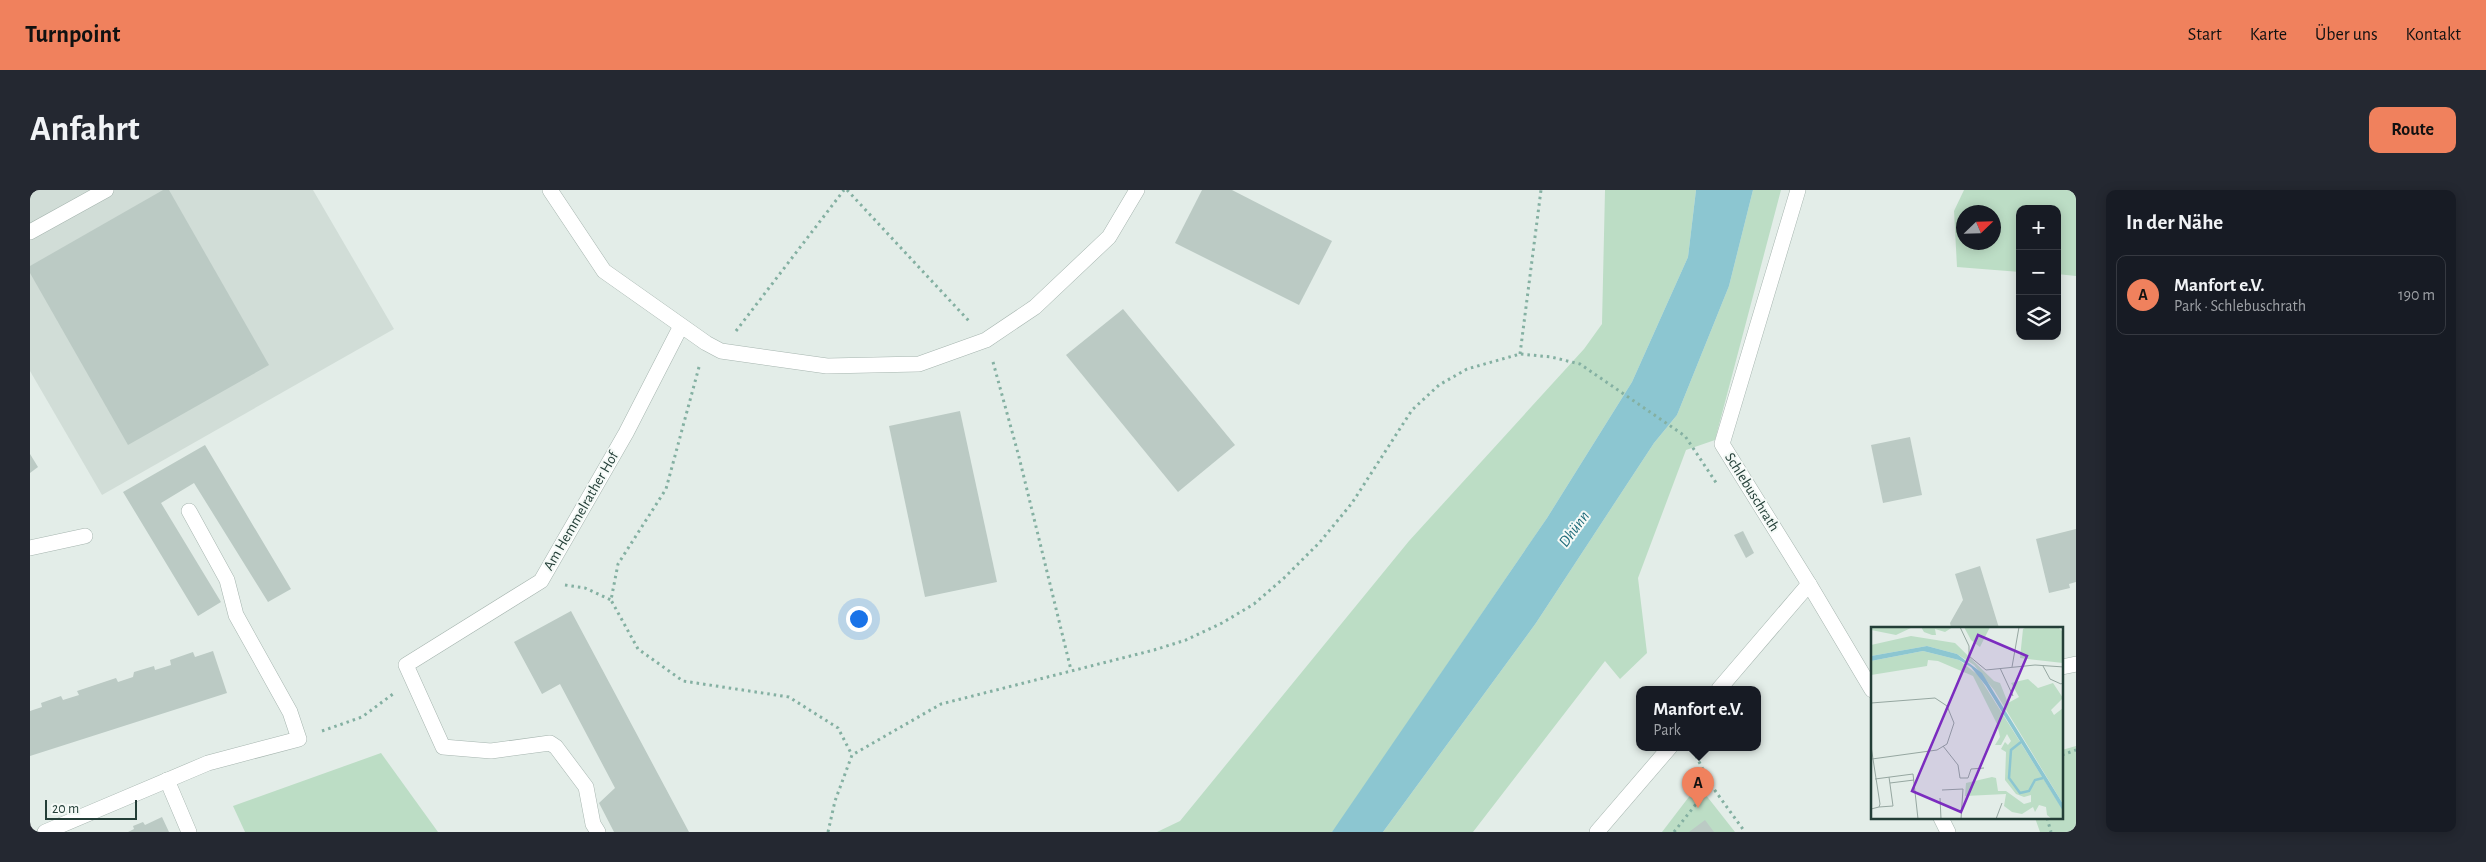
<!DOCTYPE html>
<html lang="de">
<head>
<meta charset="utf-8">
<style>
  body { margin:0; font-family:"Alegreya Sans",sans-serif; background:#242831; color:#f1f3f6 }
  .controls { position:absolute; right:15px; top:15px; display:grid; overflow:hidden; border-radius:10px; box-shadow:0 2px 12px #0003 }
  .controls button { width:45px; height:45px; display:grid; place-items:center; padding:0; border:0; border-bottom:1px solid #363941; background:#171b24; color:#f1f3f6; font:25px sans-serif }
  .compass { position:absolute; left:1926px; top:15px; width:45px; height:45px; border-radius:50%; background:#171b24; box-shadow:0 2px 12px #0003; rotate:67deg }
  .scale { position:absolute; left:15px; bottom:12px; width:92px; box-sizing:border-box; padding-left:5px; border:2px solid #233e37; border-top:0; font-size:14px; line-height:18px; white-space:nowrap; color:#233e37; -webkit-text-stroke:4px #f4f9f6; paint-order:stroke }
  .you { position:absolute; left:828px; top:428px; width:18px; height:18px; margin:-12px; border:4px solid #fff; border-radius:50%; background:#1a73e8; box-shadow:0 0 0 8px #1a73e833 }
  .badge { display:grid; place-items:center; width:32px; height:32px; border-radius:50%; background:#f0815d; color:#111; font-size:16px; font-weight:700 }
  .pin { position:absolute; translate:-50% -41px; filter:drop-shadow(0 1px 2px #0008) }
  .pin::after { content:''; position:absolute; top:26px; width:18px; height:15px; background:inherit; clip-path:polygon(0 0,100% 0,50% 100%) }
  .popup { position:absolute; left:1606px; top:496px; width:125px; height:65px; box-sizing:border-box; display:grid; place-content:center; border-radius:10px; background:#171b24; filter:drop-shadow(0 1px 4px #0005); font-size:16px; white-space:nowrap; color:#9ea1a6 }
  .popup b { font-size:19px; color:#f1f3f6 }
  .popup::after { content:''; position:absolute; left:50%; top:100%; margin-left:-10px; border:10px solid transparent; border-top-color:#171b24 }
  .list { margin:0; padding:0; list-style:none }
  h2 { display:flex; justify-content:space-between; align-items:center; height:65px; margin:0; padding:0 20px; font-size:21px }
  h2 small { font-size:16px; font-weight:400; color:#9ea1a6 }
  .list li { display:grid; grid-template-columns:32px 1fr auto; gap:15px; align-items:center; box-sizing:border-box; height:80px; margin:0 10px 10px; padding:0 10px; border:1px solid #363941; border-radius:10px }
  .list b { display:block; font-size:19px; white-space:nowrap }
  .list p { margin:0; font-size:16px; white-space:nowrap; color:#9ea1a6 }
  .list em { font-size:16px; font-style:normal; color:#9ea1a6 }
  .icon { flex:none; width:28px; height:28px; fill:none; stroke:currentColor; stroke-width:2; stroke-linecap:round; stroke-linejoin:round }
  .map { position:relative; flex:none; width:2046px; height:642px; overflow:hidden; border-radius:10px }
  header { display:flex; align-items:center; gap:30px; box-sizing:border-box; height:70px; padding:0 25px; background:#f0815d; color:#111 }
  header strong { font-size:24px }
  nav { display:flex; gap:28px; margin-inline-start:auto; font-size:18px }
  .intro { display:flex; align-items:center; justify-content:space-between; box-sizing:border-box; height:120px; padding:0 30px }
  h1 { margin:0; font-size:35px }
  .button { padding:12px 22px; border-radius:10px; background:#f0815d; color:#111; font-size:18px; font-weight:700 }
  main { display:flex; gap:30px; padding:0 30px }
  aside { flex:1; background:#171b24; border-radius:10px; box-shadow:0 2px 12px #0003 }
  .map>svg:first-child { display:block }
  .built { fill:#d1ddd7 }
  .green { fill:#bcddc5; fill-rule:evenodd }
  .water { fill:#8cc6d1 }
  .building { fill:#bbcac4 }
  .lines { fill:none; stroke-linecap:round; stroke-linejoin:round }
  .minor-casing { stroke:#a6b5af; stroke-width:16 }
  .path { stroke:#84b0a2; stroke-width:3; stroke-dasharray:2.5 4; stroke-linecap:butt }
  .minor { stroke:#fff; stroke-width:15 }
  .labels { text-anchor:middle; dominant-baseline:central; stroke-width:4; stroke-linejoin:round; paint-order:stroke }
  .street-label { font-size:15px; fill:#233e37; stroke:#f4f9f6 }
  .water-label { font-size:16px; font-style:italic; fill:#1d6a79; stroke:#f4f9f6 }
  .inset-river { fill:none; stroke:#8cc6d1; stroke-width:2.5 }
  .inset-road { fill:none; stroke:#96a7a1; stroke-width:1 }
  .view { fill:#7b2cbf; fill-opacity:0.15; stroke:#7b2cbf; stroke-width:2.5 }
  .inset-edge { fill:none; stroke:#233e37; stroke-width:2.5 }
</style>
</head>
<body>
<header>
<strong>Turnpoint</strong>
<nav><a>Start</a><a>Karte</a><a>Über uns</a><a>Kontakt</a></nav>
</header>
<div class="intro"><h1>Anfahrt</h1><a class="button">Route</a></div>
<main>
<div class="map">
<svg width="2046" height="642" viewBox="0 0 2046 642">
  <rect width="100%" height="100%" fill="#e3ede8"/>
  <!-- built -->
  <polygon class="built" points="0,0 283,0 364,139 72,305 0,181"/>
  <!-- green -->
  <g class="green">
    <polygon points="1575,0 1666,0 1658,67 1602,192 1517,328 1307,636 1302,642 1127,642 1150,631 1379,351 1554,159 1572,134"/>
    <polygon points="1723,0 1751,0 1685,250 1656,260 1608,388 1617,463 1590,489 1575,471 1443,642 1353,642 1506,433 1624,253 1647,225 1699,96"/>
    <path d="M1934,0H2046V86L2027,84V19H1990V82L1927,77L1924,21ZM1934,22H1964V52H1934Z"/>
    <polygon points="2046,556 2046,642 2010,642 2005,628 2032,628 2032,560"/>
    <polygon points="351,563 408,642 215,642 203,616"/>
    <polygon points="1668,595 1705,642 1632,642"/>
  </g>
  <!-- water -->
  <polygon class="water" points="1666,0 1723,0 1699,96 1647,225 1624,253 1506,433 1353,642 1302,642 1517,328 1602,192 1658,67"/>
  <!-- building -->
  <g class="building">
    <polygon points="133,0 139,0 239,175 98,255 0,83 0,76"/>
    <polygon points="1172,0 1202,0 1302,51 1269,115 1145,53"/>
    <polygon points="1093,119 1205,255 1148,302 1036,165"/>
    <polygon points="930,221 967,392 895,407 859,236"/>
    <polygon points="1880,247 1892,305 1853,313 1841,255"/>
    <polygon points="175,255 261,399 238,412 164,293 131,313 191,412 168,426 93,302"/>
    <polygon points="0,264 8,277 0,283"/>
    <polygon points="2046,339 2046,392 2039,394 2040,398 2019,403 2006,349"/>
    <polygon points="1713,341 1724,363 1716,368 1704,345"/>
    <polygon points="1950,376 1969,438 1921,438 1920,433 1933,410 1925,384"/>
    <polygon points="541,421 659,642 584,642 569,613 585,598 530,494 512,504 484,452"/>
    <polygon points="183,461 197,503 0,566 0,521 12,517 11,513 31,506 33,510 49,505 47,501 86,488 88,492 103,487 104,482 124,476 125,480 141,475 140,470 163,462 165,467"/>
    <polygon points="132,627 139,642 98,642 104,639 103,636 113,632 115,635"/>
    <polygon points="1675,630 1684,642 1659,642"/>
  </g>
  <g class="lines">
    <!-- minor casing -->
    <g class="minor-casing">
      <g id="minor">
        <polyline points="520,0 574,81 676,153 691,161 797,176 889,174 956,150 1005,117 1079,47 1107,0"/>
        <polyline points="1768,0 1692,254 1779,394 1842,500"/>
        <polyline points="0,42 76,0"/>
        <polyline points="0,358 55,346"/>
        <polyline points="2032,477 2046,474"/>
        <polyline points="1689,499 1779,394"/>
        <polyline points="137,590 159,642"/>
        <polyline points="1911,628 1918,642"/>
        <polyline points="15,642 178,573 269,549 260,522 206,425 197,390 159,321"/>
        <polyline points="568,642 563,634 556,597 526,557 520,553 461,561 413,557 376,475 511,391 596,243 651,136"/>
        <polyline points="1567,642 1640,557"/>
      </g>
    </g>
    <!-- path -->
    <g class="path">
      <polyline points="817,0 939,131"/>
      <polyline points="706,141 814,0"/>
      <polyline points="1490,164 1511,0"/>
      <polyline points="963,172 989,267 1041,480"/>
      <polyline points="669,177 636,299 588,374 581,410 608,459 653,491 759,507 808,538 822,565"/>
      <polyline points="535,395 555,398 581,410"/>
      <polyline points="292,541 332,527 363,504"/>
      <polyline points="1663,560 1681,595 1715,642"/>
      <polyline points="2032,565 2046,560"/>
      <polyline points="2017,628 2021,642"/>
      <polyline points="798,642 805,611 822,565 911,514 1124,460 1156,450 1192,433 1224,414 1254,388 1290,352 1322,313 1382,220 1409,195 1437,179 1490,164 1521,167 1550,174 1655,246 1687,294"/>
      <polyline points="1644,642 1681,595"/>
    </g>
    <!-- minor -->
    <use href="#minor" class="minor"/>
  </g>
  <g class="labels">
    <!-- street labels -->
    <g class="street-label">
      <text transform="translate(1722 302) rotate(58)">Schlebuschrath</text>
      <text transform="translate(551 321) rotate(-60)">Am Hemmelrather Hof</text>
    </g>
    <!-- water labels -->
    <g class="water-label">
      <text transform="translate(1544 339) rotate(-54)">Dhünn</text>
    </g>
  </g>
  <!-- overview -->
  <g transform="translate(1841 437)">
    <rect width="192" height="192" fill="#e3ede8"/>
    <path d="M0,0H42L25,8L0,3ZM50,0H82L74,5L64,2L65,8H61L53,5ZM93,0H119L109,20L100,13ZM156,0H187L192,5V36L149,31L152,2ZM40,9L84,16L123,54L129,56L137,76L148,70L140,56L157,52L167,61L182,56L192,71L180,83L183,88L192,81V177L123,63L103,38L86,27L56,19L0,29V18ZM52,24L88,33L107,48L192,183V192H181L176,188L175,180L168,178L164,185L162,180L151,187L141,185L133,179L135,167L94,169L95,156L121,150L125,151L127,164H135L153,177L160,175V168L153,170L145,167L134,153L135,125L130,122L134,115L137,118L140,114L136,107L130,118H124L129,110L126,97L102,49L67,34L57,33L56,39L0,48V34Z" fill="#bcddc5"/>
    <path d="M56,19L86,27L111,46L192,177V184L115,59L100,40L88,33L52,24L0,34V29Z" fill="#8cc6d1"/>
    <path class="inset-river" d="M150,115L140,123L138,151L149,166L158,164L164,153L172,151"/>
    <path class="inset-road" d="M89,0L98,19V29L115,43L164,38L193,40M172,39L179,52L190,57L193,55M141,40L148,0M129,41L142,69M0,76L64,71L76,79L83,96L76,117L66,123L1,132M0,119L9,177L8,180L0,182M72,119L87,138L89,151H97L100,142L113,141M4,152L42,147L47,192M19,156L43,153M71,163L92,162L90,192M69,171L70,192M8,180L22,179L18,150M125,192L131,176"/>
    <path class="view" d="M107,8L156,29L90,185L41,164Z"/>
    <rect width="192" height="192" class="inset-edge"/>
  </g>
</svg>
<div class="controls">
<button>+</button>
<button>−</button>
<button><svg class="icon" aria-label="layers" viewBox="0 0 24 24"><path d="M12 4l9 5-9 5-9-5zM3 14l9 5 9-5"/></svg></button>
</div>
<svg class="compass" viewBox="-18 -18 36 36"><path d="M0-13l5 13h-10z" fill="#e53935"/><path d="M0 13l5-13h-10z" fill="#9ea1a6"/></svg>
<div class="scale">20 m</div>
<div class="you"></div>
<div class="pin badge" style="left:1668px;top:618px">A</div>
<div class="popup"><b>Manfort e.V.</b>Park</div>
</div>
<aside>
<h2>In der Nähe<small></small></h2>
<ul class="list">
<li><span class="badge">A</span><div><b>Manfort e.V.</b><p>Park · Schlebuschrath</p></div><em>190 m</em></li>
</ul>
</aside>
</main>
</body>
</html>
